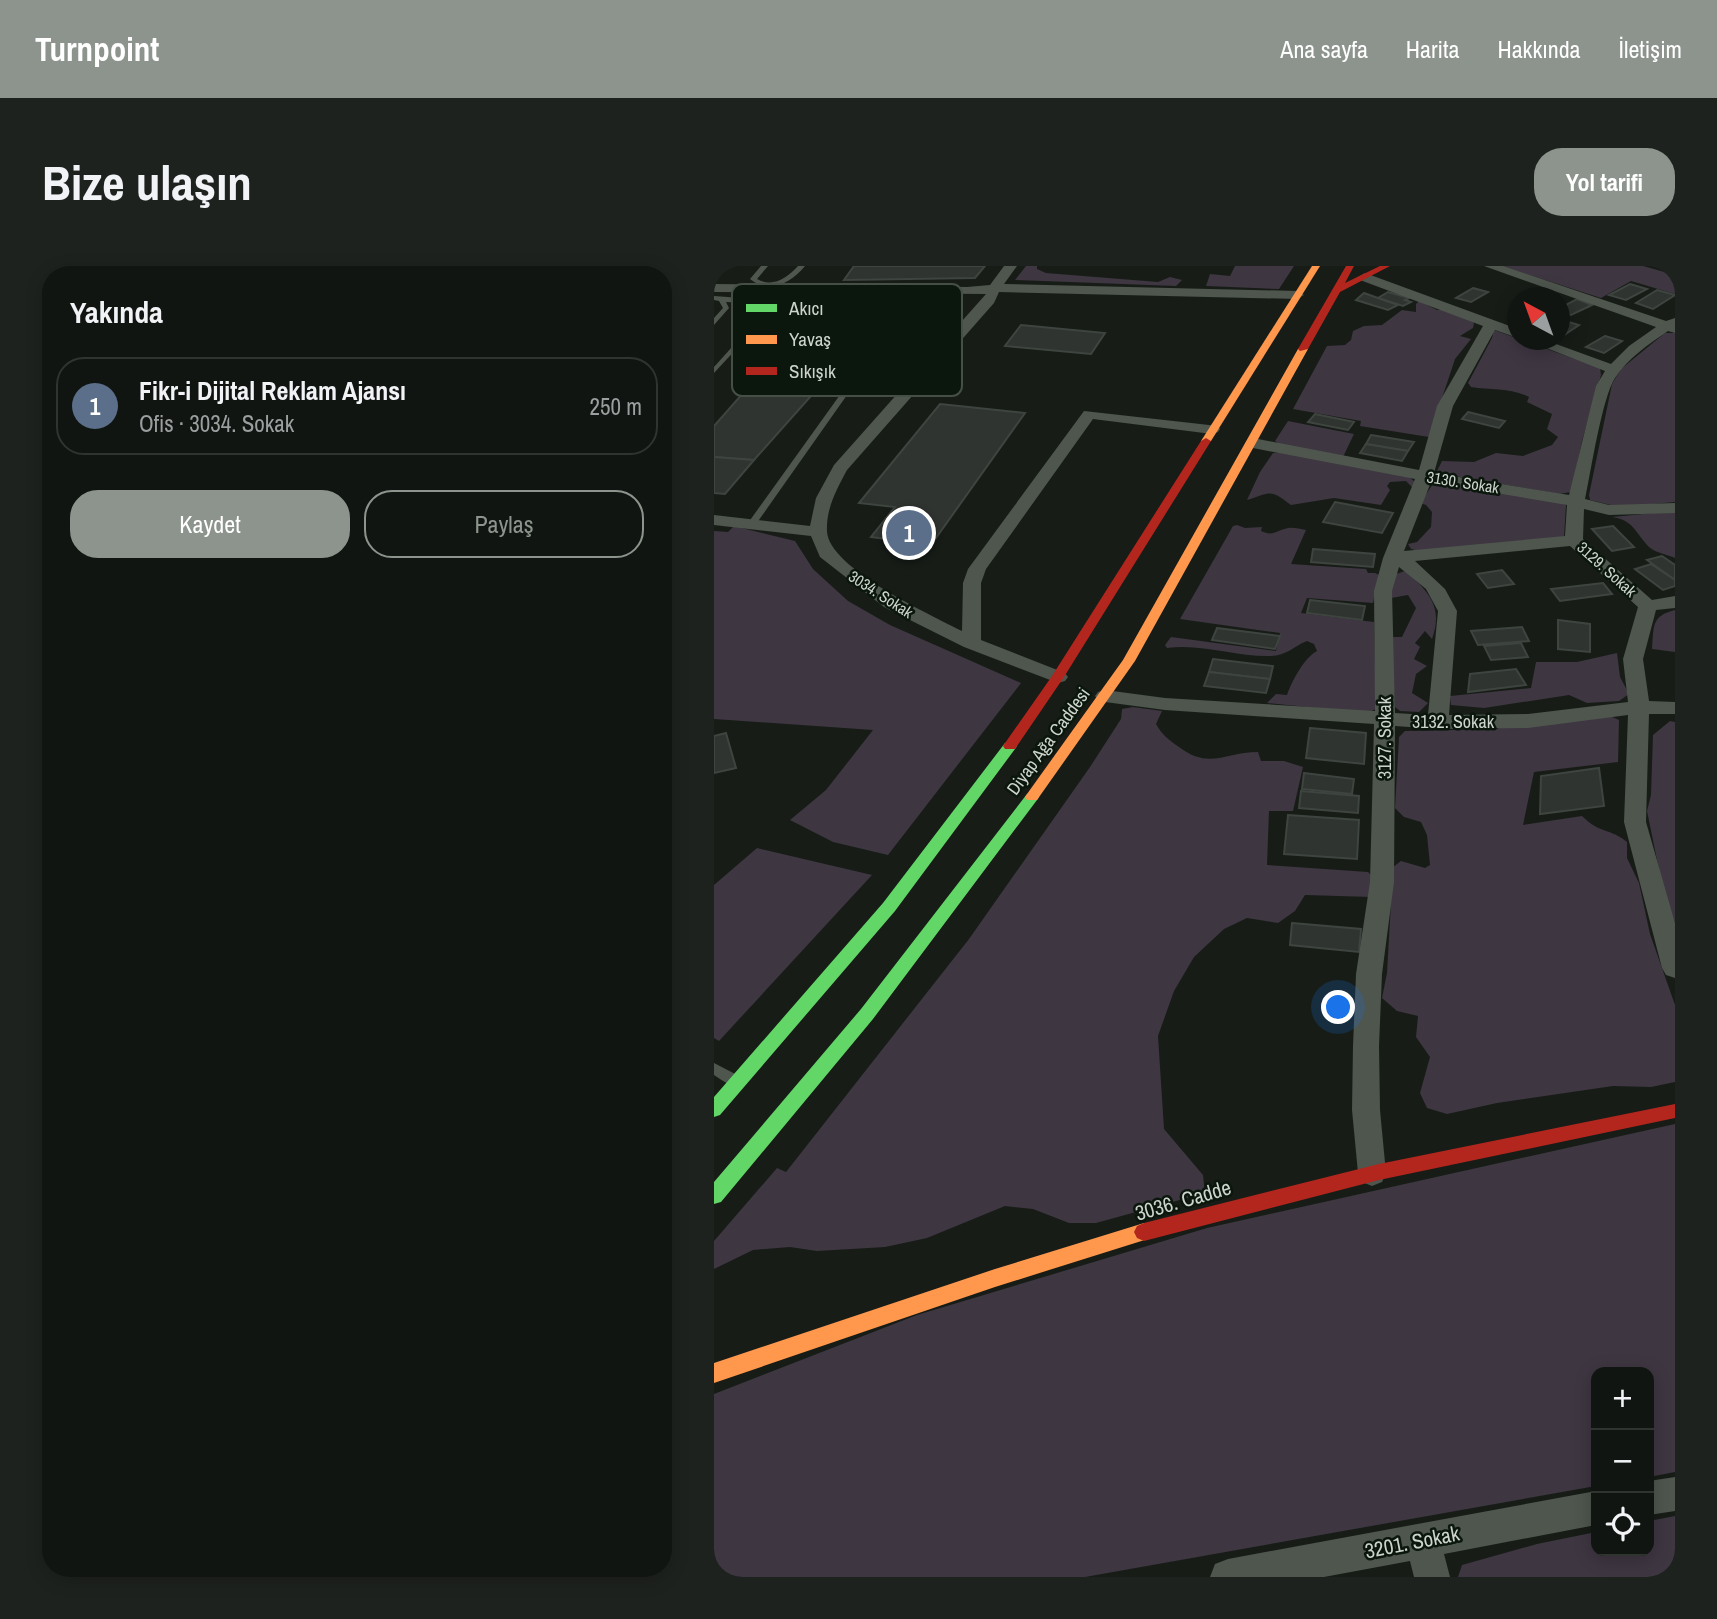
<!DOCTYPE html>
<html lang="tr">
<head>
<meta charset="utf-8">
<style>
  body { margin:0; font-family:"Archivo Narrow",sans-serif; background:#1e221f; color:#f1f3f6 }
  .controls { position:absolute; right:21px; bottom:21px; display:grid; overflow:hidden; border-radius:14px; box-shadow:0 4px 18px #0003 }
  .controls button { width:63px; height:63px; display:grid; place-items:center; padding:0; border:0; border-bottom:2px solid #303431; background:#111511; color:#f1f3f6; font:35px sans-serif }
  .compass { position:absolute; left:793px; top:21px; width:63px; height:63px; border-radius:50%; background:#111511; box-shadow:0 4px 18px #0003; rotate:319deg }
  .you { position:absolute; left:625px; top:742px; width:24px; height:24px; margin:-18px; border:5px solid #fff; border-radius:50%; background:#1a73e8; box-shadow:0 0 0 10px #1a73e833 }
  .badge { display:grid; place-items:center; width:46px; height:46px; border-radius:50%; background:#8d948d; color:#fff; font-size:23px; font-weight:700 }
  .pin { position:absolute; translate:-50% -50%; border:4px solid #fff; box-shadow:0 2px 7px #0006 }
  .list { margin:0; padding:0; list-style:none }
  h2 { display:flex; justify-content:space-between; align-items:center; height:91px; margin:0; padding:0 28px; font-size:30px }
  h2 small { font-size:23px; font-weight:400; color:#9c9f9f }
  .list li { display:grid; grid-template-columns:46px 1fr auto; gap:21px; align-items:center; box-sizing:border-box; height:98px; margin:0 14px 14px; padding:0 14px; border:2px solid #303431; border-radius:28px }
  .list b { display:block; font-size:26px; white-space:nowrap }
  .list p { margin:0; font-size:23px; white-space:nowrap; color:#9c9f9f }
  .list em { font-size:23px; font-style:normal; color:#9c9f9f }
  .actions { display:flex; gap:14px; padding:21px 28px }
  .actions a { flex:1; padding:16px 0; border:2px solid #8d948d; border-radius:28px; text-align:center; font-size:24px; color:#8d948d }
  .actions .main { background:#8d948d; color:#fff }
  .icon { flex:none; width:38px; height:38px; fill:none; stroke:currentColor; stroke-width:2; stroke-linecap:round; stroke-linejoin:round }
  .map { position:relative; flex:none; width:961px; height:1311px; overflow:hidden; border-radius:28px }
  header { display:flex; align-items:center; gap:42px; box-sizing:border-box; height:98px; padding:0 35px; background:#8d948d; color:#fff }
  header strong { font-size:33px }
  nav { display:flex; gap:38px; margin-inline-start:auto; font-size:24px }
  .intro { display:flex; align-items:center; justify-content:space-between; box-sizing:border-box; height:168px; padding:0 42px }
  h1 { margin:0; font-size:49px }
  .button { padding:18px 32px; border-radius:28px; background:#8d948d; color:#fff; font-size:24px; font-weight:700 }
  main { display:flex; gap:42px; padding:0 42px }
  aside { flex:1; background:#111511; border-radius:28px; box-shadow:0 4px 18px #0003 }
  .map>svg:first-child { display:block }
  .green { fill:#3e3641 }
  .building { fill:#303430; stroke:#3e443f; stroke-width:2 }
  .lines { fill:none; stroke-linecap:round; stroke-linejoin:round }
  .lane { fill:#4e564e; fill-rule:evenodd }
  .street { fill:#4e564e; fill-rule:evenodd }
  .fast { fill:#63d668; fill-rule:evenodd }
  .slow { fill:#ff974d; fill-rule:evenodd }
  .jam { fill:#b3261e; fill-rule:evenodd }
  .labels { text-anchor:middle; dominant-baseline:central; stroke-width:5; stroke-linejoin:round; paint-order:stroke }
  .far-street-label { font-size:16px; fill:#cdd4cd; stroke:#0b160c }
  .street-label { font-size:18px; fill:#cdd4cd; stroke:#0b160c }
  .near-street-label { font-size:21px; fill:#cdd4cd; stroke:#0b160c }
  .key { fill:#0b160c; stroke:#454f46; stroke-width:2 }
  .key-label { font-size:19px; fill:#cdd4cd }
</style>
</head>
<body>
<header>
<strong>Turnpoint</strong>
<nav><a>Ana sayfa</a><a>Harita</a><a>Hakkında</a><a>İletişim</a></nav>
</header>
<div class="intro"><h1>Bize ulaşın</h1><a class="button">Yol tarifi</a></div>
<main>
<aside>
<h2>Yakında<small></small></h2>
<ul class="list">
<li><span class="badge" style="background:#5c6f8a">1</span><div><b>Fikr-i Dijital Reklam Ajansı</b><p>Ofis · 3034. Sokak</p></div><em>250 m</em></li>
</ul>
<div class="actions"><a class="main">Kaydet</a><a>Paylaş</a></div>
</aside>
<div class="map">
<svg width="961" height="1311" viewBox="0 0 961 1311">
  <rect width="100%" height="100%" fill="#171c17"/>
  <!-- green -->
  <g class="green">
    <polygon points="312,0 323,0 323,3 332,7 444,16 456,11 468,14 462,20 301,14"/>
    <polygon points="521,0 580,0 565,23 492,20 496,8 516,10"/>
    <polygon points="787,0 929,0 961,9 961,28 917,15 887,32"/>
    <polygon points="705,35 723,44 732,44 757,54 760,57 759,62 746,70 757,73 741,93 715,171 646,160 647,155 579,143 613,80 631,79 637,74 639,65 650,60 668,59 688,44 702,46 702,38"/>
    <path d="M780,64L886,102L887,109L868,175L857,226L845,228L729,208L723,205L728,195L760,196L782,187L809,190L838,179L844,171L833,163L838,148L813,136L815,131C798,122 776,124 757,121L754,117L778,72Z"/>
    <polygon points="951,67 961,67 961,236 905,241 876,234 875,229 898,118 907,103"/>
    <polygon points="574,155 640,168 629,191 565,178 561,175"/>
    <path d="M567,186L694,210L701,216L700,223L692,215L676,216L673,220L676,224L667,239L620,232L577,239C556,223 558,226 533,234L546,206L559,187Z"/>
    <polygon points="727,216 847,236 852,239 850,271 713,287 697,283 694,278 703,276 717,261 718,246 712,239 706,237 719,218"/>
    <path d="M961,245V292C954,289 940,286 935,281C921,266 919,254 898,251Z"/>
    <path d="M523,259L531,262L548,261L547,265C559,271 563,264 574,262C579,261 586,263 592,264L577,298L652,303L654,307H661L665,309L659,337L593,332L587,347L660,356L662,443L653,447L553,437L562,428L573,429C578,415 590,392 603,385L600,378L593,375C580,380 572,390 557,390C522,391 488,377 453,382L451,379L457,371L562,385L566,367L466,353L519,260Z"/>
    <polygon points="20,260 81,275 99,303 134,335 176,359 307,417 174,589 119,576 76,554 112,524 159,464 0,453 0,265 14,266"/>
    <path d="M691,305C714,324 730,342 718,373L711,365L701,377L706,381L700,393L713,400L702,408L698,427L714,437L705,446L686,445L681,441L677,371H688L702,342L694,329L677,332L676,320L682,308Z"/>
    <path d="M961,344V386L938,383C940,360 937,350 961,344Z"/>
    <polygon points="903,387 906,411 915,428 905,435 873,437 855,429 770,442 737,439 736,430 817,422 822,396 863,396"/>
    <path d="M419,441L448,445L442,458C448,469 455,474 465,481C495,504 512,486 544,486L547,495H570L589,501L579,545H555L553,599L654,606L660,612L658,631L591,629L581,645L564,657L533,652L510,663L480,691L460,725L444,770L450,863L489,909L491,927L382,957H355L319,943L291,940L213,972L171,981L103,985L76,981L39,984L0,1003V975L63,902L72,906L255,673L376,501L407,453L408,443Z"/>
    <path d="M896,450L905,454L904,496L820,506L809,559L868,550C886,568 896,562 913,576V592L925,617L936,668L961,739V816L937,821L899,820L783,837L733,848L713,842L706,827L716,791L702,771L704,750L683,745L668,732L673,707L679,601L687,595L711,602L716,599L713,569L707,556L690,551L681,542L685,471L691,465L784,463L787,459Z"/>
    <polygon points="956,455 961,456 961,657 949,623 933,545 937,529 939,469"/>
    <polygon points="43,582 158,609 5,775 0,772 0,619"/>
    <polygon points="961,858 961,1206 935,1211 935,1106 882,1106 882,1220 371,1311 0,1311 0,1128 203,1049 493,962"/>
    <polygon points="961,1250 961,1311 744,1311 748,1299 823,1278 882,1266 882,1285 935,1285 935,1255"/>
  </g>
  <!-- building -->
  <g class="building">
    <polygon points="140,0 271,0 261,12 130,14"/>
    <polygon points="916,18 933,23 912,34 895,29"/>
    <polygon points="759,22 774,26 757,36 742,32"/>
    <polygon points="943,24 961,29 939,43 922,37"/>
    <polygon points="674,26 695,32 691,34 697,36 689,40 664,32"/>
    <polygon points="650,27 664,32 684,39 674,44 642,34"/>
    <polygon points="185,31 40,194 0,191 0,160 113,32"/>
    <polygon points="863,33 878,39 857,49 846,45 846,42"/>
    <polygon points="848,54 865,59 847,71 846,56"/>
    <polygon points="307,59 391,67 377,88 291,80"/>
    <polygon points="891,70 908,75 890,87 872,81"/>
    <polygon points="226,138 311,147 217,279 157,271 181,241 145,237"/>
    <polygon points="754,146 791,155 785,162 748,153"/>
    <polygon points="601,148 640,156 634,164 594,156"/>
    <polygon points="657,169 700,176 694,185 652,178"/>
    <polygon points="652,178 694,185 688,195 646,187"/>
    <polygon points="0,191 40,194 11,228 0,227"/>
    <polygon points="621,236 679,247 668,267 609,256"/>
    <polygon points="899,260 920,281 898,285 878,263"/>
    <polygon points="599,283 661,288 659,301 597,296"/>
    <polygon points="948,290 961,299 961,314 933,294"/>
    <polygon points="937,298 961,314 961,320 949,324 921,303"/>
    <polygon points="788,304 800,318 774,322 763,308"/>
    <polygon points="889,317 898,328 846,335 837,323"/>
    <polygon points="596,334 651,340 648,354 593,347"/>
    <polygon points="844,354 876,358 876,386 844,383"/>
    <polygon points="808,361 815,375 764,379 757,365"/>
    <polygon points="503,362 566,370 561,383 498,374"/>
    <polygon points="807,377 814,391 777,394 770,380"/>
    <polygon points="499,393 559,400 556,413 495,406"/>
    <polygon points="802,403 812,419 754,426 756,408"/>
    <polygon points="495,406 556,413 552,427 490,420"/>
    <polygon points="596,462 652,467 650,498 592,492"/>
    <polygon points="12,467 22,502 0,507 0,470"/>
    <polygon points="885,502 890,540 826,548 827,510"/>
    <polygon points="590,507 640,513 638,528 588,523"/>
    <polygon points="587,525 645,530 644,547 585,542"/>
    <polygon points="574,549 645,554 643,593 570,588"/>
    <polygon points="578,657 647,663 645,686 576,679"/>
  </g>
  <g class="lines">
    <!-- lane -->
    <g class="lane">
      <path d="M47,0H54L43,13C59,22 73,12 84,0H91C77,17 55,29 36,13Z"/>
      <polygon points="202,23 207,24 40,261 34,261 34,257"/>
      <polygon points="0,30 52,34 61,41 0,107 0,101 54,41 50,38 12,36 15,42 0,59 0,52 9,42 5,35 0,34"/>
      <path d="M0,797L27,811L29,815L27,819C17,822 8,814 0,809Z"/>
    </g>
    <!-- street -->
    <g class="street">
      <path d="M290,0H303L290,18L583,25L590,29L583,33L285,26L280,37L133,204C123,223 112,242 113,265C114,302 217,349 248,365L249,317L254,303L370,145L504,160L506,163L504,166L498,168L379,153L272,303L267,317V374L351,407L354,411L351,415L344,417L250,381L170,341L106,291L97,270L0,259V249L96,260L102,232L120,199L272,28L0,26V18L253,21L276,19Z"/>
      <path d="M770,0H789L952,55L961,52V67L954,65C935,78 914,92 901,112C888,132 877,205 871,233L895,239L961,237V247L895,249L870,243L869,273L938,334L961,330V342L942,344L929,393L935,435L961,436V448H935L932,556L961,657V712L952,709L948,702L910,556L914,449L814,462L724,463L681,460L680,616L668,708L665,780L666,844L672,907L668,916L658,920L648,916L644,907L638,844L639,780L642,708L656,616L660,458L451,444L391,436L384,434L381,430L384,426L391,424L451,432L661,445L660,325L669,292L701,213L539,182L531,177L539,172L705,204L723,140L769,60L646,14L644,11L651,7L804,63V72L781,64L739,140L720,207L855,229L882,120L891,105L812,74H831L897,98L915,80L942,61ZM717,216L853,239L851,270L690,285ZM856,280L924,341L909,393L914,436L814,448L735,449L743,345L731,323L701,295ZM685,301L712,323L724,345L714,449L681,447L678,325Z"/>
      <polygon points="961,1211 961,1245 935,1249 935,1215"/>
      <polygon points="882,1225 882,1259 730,1288 736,1311 700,1311 696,1295 610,1311 496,1311 501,1298 514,1293"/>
    </g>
    <!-- fast -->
    <g class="fast">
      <polygon points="296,476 301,477 303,480 301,483 181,645 6,849 0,851 0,831 169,637 291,477"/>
      <polygon points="318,526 323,528 325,531 323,534 159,753 7,936 0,938 0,916 147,743 313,528"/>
    </g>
    <!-- slow -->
    <g class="slow">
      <polygon points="598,0 606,0 497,175 488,177 487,175"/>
      <polygon points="589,80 594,83 421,395 323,534 313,534 311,531 313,528 409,394 584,83"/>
      <polygon points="430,957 437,960 440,966 437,972 281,1021 0,1117 0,1097 281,1003"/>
    </g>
    <!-- jam -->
    <g class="jam">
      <polygon points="632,0 640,0 631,17 666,0 676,0 626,26 594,83 586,85 584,83"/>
      <polygon points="492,172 497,175 350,411 301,483 291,483 289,480 338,410 487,175"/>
      <polygon points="961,838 961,852 665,914 430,975 423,972 420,966 423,960 430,957 665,898"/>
    </g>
  </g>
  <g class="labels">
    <!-- far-street labels -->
    <g class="far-street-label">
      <text transform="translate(749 216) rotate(9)">3130. Sokak</text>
      <text transform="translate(893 303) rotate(42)">3129. Sokak</text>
      <text transform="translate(167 328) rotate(33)">3034. Sokak</text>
    </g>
    <!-- street labels -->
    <g class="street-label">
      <text x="739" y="455">3132. Sokak</text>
      <text transform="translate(670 472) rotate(-90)">3127. Sokak</text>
      <text transform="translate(334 475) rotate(-54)">Diyap Ağa Caddesi</text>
    </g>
    <!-- near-street labels -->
    <g class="near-street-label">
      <text transform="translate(469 934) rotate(-16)">3036. Cadde</text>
      <text transform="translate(698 1276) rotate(-11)">3201. Sokak</text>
    </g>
  </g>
  <!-- legend -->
  <rect x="18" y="18" width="230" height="112" rx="10" class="key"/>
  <rect x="32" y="38" width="31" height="8" fill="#63d668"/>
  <rect x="32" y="69" width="31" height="9" fill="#ff974d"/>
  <rect x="32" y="101" width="31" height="8" fill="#b3261e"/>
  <g class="key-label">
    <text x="75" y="49">Akıcı</text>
    <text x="75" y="80">Yavaş</text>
    <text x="75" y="112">Sıkışık</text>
  </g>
</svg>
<div class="controls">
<button>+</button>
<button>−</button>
<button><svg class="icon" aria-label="locate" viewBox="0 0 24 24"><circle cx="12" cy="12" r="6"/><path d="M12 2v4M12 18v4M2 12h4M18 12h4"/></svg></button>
</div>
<svg class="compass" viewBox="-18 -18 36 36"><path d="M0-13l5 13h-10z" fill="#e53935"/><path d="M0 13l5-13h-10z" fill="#9c9f9f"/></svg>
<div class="you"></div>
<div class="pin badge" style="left:195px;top:267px;background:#5c6f8a">1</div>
</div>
</main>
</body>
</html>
